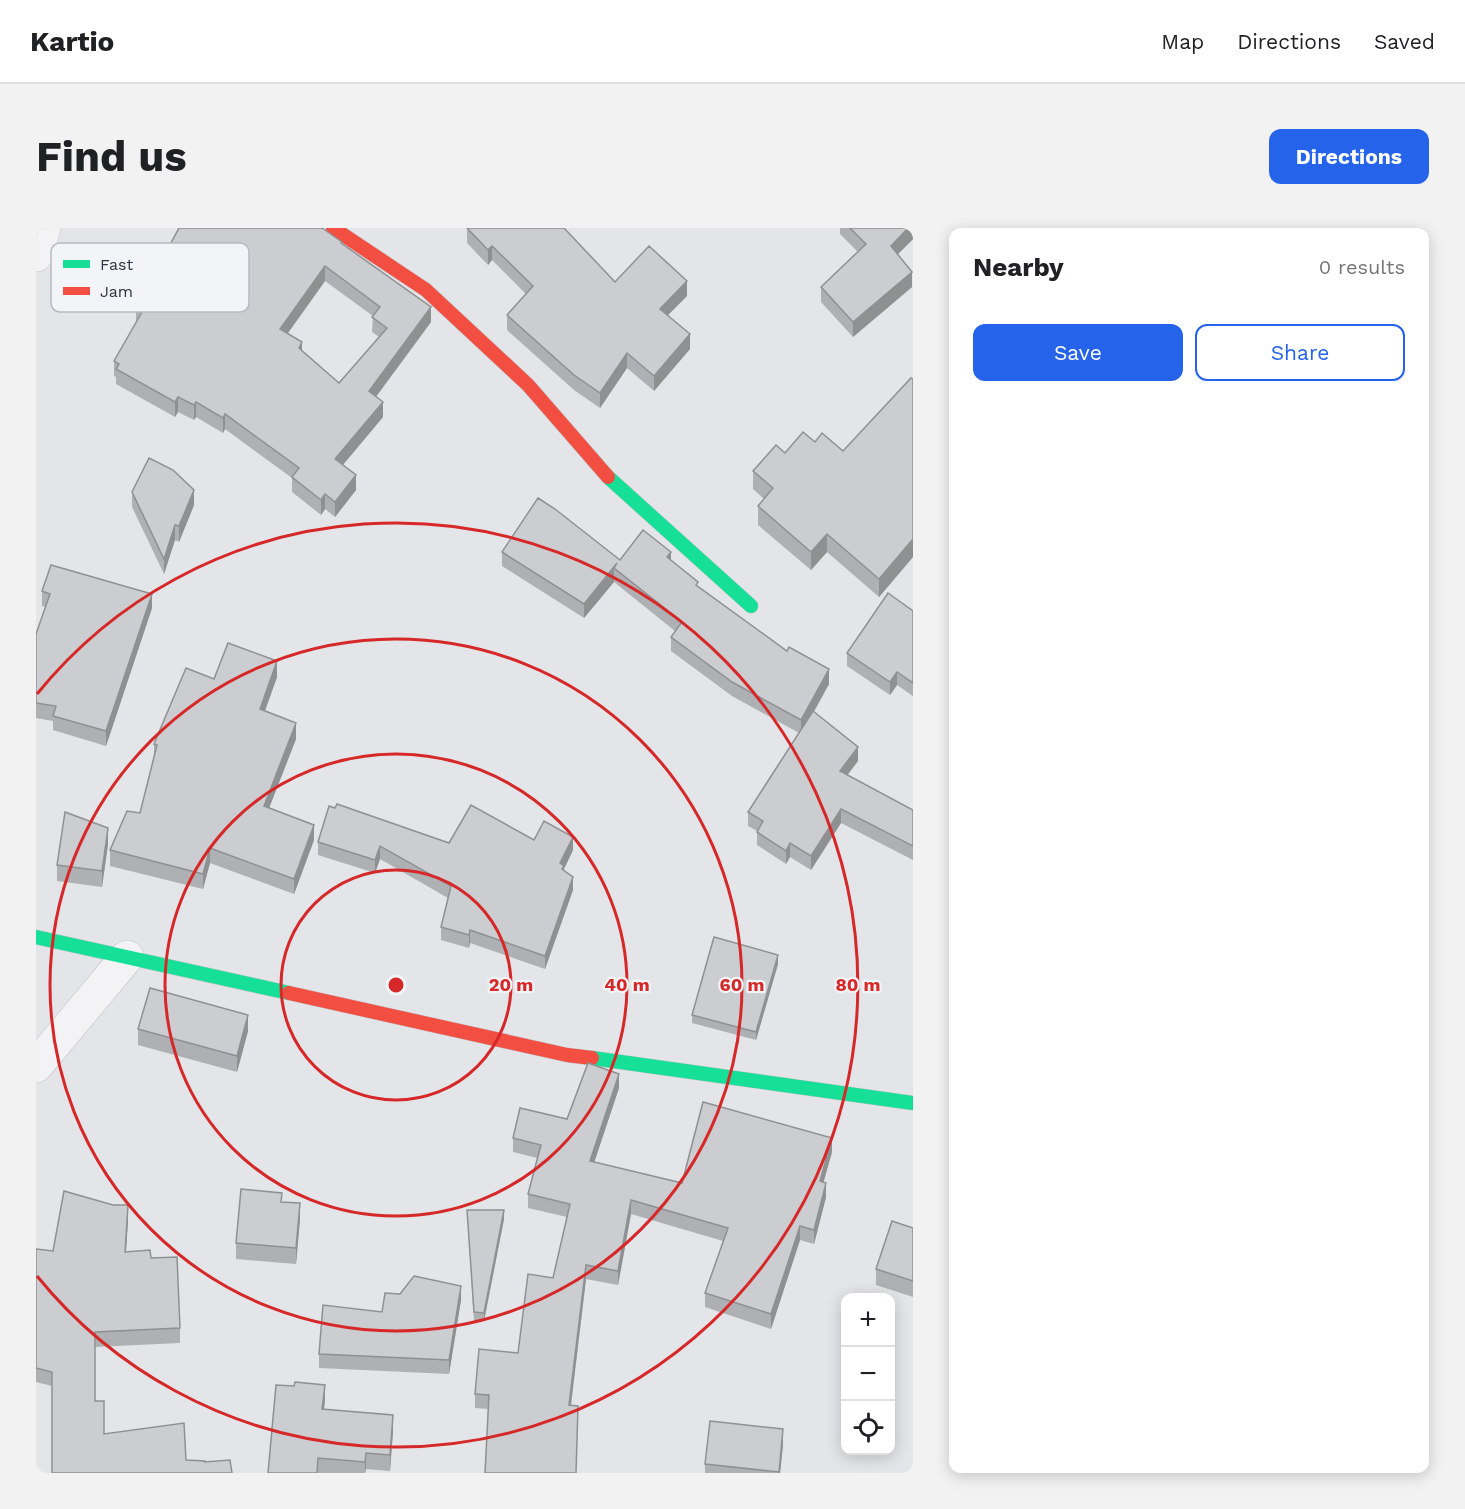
<!DOCTYPE html>
<html lang="en">
<head>
<meta charset="utf-8">
<style>
  body { margin:0; font-family:"Work Sans",sans-serif; background:#f2f2f2; color:#202124 }
  .controls { position:absolute; right:18px; bottom:18px; display:grid; overflow:hidden; border-radius:12px; box-shadow:0 3px 15px #0003 }
  .controls button { width:54px; height:54px; display:grid; place-items:center; padding:0; border:0; border-bottom:2px solid #e0e0e0; background:#fff; color:#202124; font:30px sans-serif }
  .list { margin:0; padding:0; list-style:none }
  h2 { display:flex; justify-content:space-between; align-items:center; height:78px; margin:0; padding:0 24px; font-size:26px }
  h2 small { font-size:20px; font-weight:400; color:#757577 }
  .actions { display:flex; gap:12px; padding:18px 24px }
  .actions a { flex:1; padding:14px 0; border:2px solid #2563eb; border-radius:12px; text-align:center; font-size:21px; color:#2563eb }
  .actions .main { background:#2563eb; color:#fff }
  .icon { flex:none; width:33px; height:33px; fill:none; stroke:currentColor; stroke-width:2; stroke-linecap:round; stroke-linejoin:round }
  .map { position:relative; flex:none; width:877px; height:1245px; overflow:hidden; border-radius:12px }
  header { display:flex; align-items:center; gap:36px; box-sizing:border-box; height:84px; padding:0 30px; background:#fff; border-bottom:2px solid #e0e0e0 }
  header strong { font-size:28px }
  nav { display:flex; gap:33px; margin-inline-start:auto; font-size:21px }
  .intro { display:flex; align-items:center; justify-content:space-between; box-sizing:border-box; height:144px; padding:0 36px }
  h1 { margin:0; font-size:42px }
  .button { padding:15px 27px; border-radius:12px; background:#2563eb; color:#fff; font-size:21px; font-weight:700 }
  main { display:flex; gap:36px; padding:0 36px }
  aside { flex:1; background:#fff; border-radius:12px; box-shadow:0 3px 15px #0003 }
  .map>svg:first-child { display:block }
  .lines { fill:none; stroke-linecap:round; stroke-linejoin:round }
  .street-casing { stroke:#c2c3c6; stroke-width:34 }
  .fast-casing { stroke:#c2c3c6; stroke-width:15 }
  .jam-casing { stroke:#c2c3c6; stroke-width:15 }
  .street { stroke:#f3f3f5; stroke-width:33 }
  .fast { stroke:#16e098; stroke-width:14 }
  .jam { stroke:#f24e42; stroke-width:14 }
  .wall { fill:#afb0b3; fill-rule:evenodd }
  .shaded-wall { fill:#8f9092 }
  .building { fill:#cccdd0; stroke:#8f9092; stroke-width:1.5; fill-rule:evenodd }
  .ring { fill:none; stroke:#d62828; stroke-width:3 }
  .key { fill:#f2f4f7; stroke:#b7bac0; stroke-width:1.5 }
  .key-label { font-size:16px; fill:#2c3340 }
  .centre { fill:#d62828; stroke:#f2f4f7; stroke-width:3 }
  .ring-label { font-size:18px; text-anchor:middle; font-weight:bold; fill:#d62828; stroke:#f2f4f7; stroke-width:4.5; stroke-linejoin:round; paint-order:stroke }
</style>
</head>
<body>
<header>
<strong>Kartio</strong>
<nav><a>Map</a><a>Directions</a><a>Saved</a></nav>
</header>
<div class="intro"><h1>Find us</h1><a class="button">Directions</a></div>
<main>
<div class="map">
<svg width="877" height="1245" viewBox="0 0 877 1245">
  <rect width="100%" height="100%" fill="#e3e5e8"/>
  <g class="lines">
    <!-- street casing -->
    <g class="street-casing">
      <g id="street">
        <polyline points="0,27 8,0"/>
        <polyline points="0,838 91,729"/>
      </g>
    </g>
    <!-- fast casing -->
    <g class="fast-casing">
      <g id="fast">
        <polyline points="572,249 715,378"/>
        <polyline points="0,709 253,765"/>
        <polyline points="556,830 877,875"/>
      </g>
    </g>
    <!-- jam casing -->
    <g class="jam-casing">
      <g id="jam">
        <polyline points="297,0 390,62 492,157 572,249"/>
        <polyline points="253,765 531,827 556,830"/>
      </g>
    </g>
    <!-- street -->
    <use href="#street" class="street"/>
    <!-- fast -->
    <use href="#fast" class="fast"/>
    <!-- jam -->
    <use href="#jam" class="jam"/>
  </g>
  <!-- wall -->
  <g class="wall">
    <polygon points="431,0 579,54 651,68 632,87 654,121 618,163 591,140 564,180 538,162 471,102 471,87 490,66 456,32 452,37 431,15"/>
    <polygon points="804,0 877,0 877,11 862,26 876,59 817,109 785,74 785,59 822,24 804,6"/>
    <path d="M306,16L395,94L340,169L347,189L307,237L320,262L299,289L289,281L285,287L256,264V250L189,201L187,205L160,189L158,192L142,184L139,189L80,156V149L78,148V133L100,95V80ZM289,53L337,88L336,104L343,109L303,155L266,124L252,105Z"/>
    <polygon points="877,151 877,329 843,369 791,324 775,342 722,297 722,278 728,271 717,261 717,243 749,225 779,214 807,223"/>
    <polygon points="96,264 158,277 143,314 139,312 128,346 96,279"/>
    <polygon points="466,324 584,332 635,333 662,358 793,456 778,484 822,533 811,547 877,582 877,632 805,595 775,642 754,629 750,636 721,617 721,603 712,598 712,584 763,505 696,468 635,423 635,409 639,403 578,354 548,390 466,338"/>
    <polygon points="6,363 116,380 70,518 17,502 17,493 0,490 0,406 10,379 6,378"/>
    <polygon points="877,383 877,468 861,457 854,467 811,438 811,425"/>
    <polygon points="241,449 229,483 260,511 233,580 278,612 258,666 174,635 167,661 74,638 74,622 104,585 118,528 118,516 178,451"/>
    <polygon points="498,612 537,622 528,641 537,662 509,741 434,715 433,720 405,712 405,699 412,670 344,631 339,645 282,627 282,614 413,615"/>
    <polygon points="72,616 66,659 21,653 21,637"/>
    <polygon points="742,736 720,812 656,795 656,787"/>
    <polygon points="102,801 212,803 201,844 102,817"/>
    <polygon points="583,860 558,934 646,955 796,924 787,954 790,969 778,1016 764,1012 735,1101 669,1079 669,1065 687,1013 595,986 582,1057 550,1051 535,1177 542,1192 540,1245 449,1245 452,1181 439,1180 439,1166 482,1125 517,1050 531,989 492,980 492,966 501,930 477,924 477,910 531,891"/>
    <polygon points="246,974 264,991 260,1036 200,1031 200,1015"/>
    <polygon points="431,982 468,991 448,1093 438,1093"/>
    <polygon points="92,992 90,1024 115,1030 144,1100 144,1115 59,1119 16,1245 16,1158 0,1154 0,1021 17,1023"/>
    <polygon points="877,1000 877,1069 840,1057 840,1041"/>
    <polygon points="425,1072 413,1146 283,1140 283,1126 346,1084"/>
    <polygon points="289,1172 288,1182 357,1203 354,1243 330,1241 329,1245 232,1245"/>
    <polygon points="747,1217 744,1245 669,1245 669,1236"/>
  </g>
  <!-- shaded-wall -->
  <g class="shaded-wall">
    <polygon points="872,0 877,0 877,11 855,33 855,18"/>
    <polygon points="456,18 456,32 452,37 452,22"/>
    <polygon points="289,38 289,53 244,116 244,101"/>
    <polygon points="876,44 876,59 817,109 817,94"/>
    <polygon points="651,53 651,68 624,95 624,81"/>
    <polygon points="395,79 395,94 333,178 333,163"/>
    <polygon points="654,106 654,121 618,163 618,148"/>
    <polygon points="266,114 266,129 263,120"/>
    <polygon points="591,125 591,140 564,180 564,165"/>
    <polygon points="142,169 142,184 139,189 139,174"/>
    <polygon points="160,174 160,189 158,192 158,177"/>
    <polygon points="347,174 347,189 299,246 299,231"/>
    <polygon points="189,186 189,201 187,205 187,190"/>
    <polygon points="320,247 320,262 299,289 299,274"/>
    <polygon points="158,262 158,277 143,314 143,298"/>
    <polygon points="289,266 289,281 285,287 285,272"/>
    <polygon points="139,297 139,312 128,346 128,331"/>
    <polygon points="791,306 791,324 775,342 775,324"/>
    <polygon points="877,311 877,329 843,369 843,351"/>
    <polygon points="635,324 635,338 631,329"/>
    <polygon points="578,340 578,354 548,390 548,376"/>
    <polygon points="116,366 116,380 70,518 70,503"/>
    <polygon points="241,433 241,449 224,496 224,481"/>
    <polygon points="793,441 793,456 765,506 765,492"/>
    <polygon points="861,444 861,457 854,467 854,454"/>
    <polygon points="260,495 260,511 228,593 228,578"/>
    <polygon points="822,519 822,533 804,557 804,543"/>
    <polygon points="805,581 805,595 775,642 775,628"/>
    <polygon points="278,597 278,612 258,666 258,651"/>
    <polygon points="72,600 72,616 66,659 66,643"/>
    <polygon points="537,609 537,622 528,641 528,651 524,635"/>
    <polygon points="754,615 754,629 750,636 750,623"/>
    <polygon points="344,618 344,631 339,645 339,632"/>
    <polygon points="174,620 174,635 167,661 167,646"/>
    <polygon points="537,649 537,662 509,741 509,728"/>
    <polygon points="434,702 434,715 433,720 433,707"/>
    <polygon points="742,727 742,736 720,812 720,804"/>
    <polygon points="212,787 212,803 201,844 201,828"/>
    <polygon points="583,846 583,860 554,947 554,933"/>
    <polygon points="796,910 796,924 784,967 784,953"/>
    <polygon points="790,955 790,969 778,1016 778,1002"/>
    <polygon points="595,972 595,986 582,1057 582,1043"/>
    <polygon points="264,975 264,991 260,1036 260,1020"/>
    <polygon points="92,977 92,992 89,1039 89,1024"/>
    <polygon points="468,982 468,991 448,1093 448,1085"/>
    <polygon points="764,998 764,1012 735,1101 735,1086"/>
    <polygon points="550,1037 550,1051 533,1192 533,1177"/>
    <polygon points="425,1058 425,1072 413,1146 413,1132"/>
    <polygon points="289,1157 289,1172 286,1197 286,1181"/>
    <polygon points="357,1187 357,1203 354,1243 354,1227"/>
    <polygon points="747,1201 747,1217 744,1245 743,1245"/>
    <polygon points="330,1225 330,1241 329,1245 329,1234"/>
  </g>
  <!-- building -->
  <g class="building">
    <path d="M143,0H286L306,14L305,15L395,79L333,163L347,174L299,231L320,247L299,274L289,266L285,272L256,249L263,240L189,186L187,190L160,174L158,177L142,169L139,174L80,141L83,136L78,133L106,84L100,80ZM289,38L344,79L336,89L351,100L303,155L263,120L266,114L244,101Z"/>
    <polygon points="431,0 528,0 579,54 613,18 651,53 624,81 654,106 618,148 591,125 564,165 538,147 471,87 497,58 456,18 452,22"/>
    <polygon points="814,0 872,0 855,18 876,44 817,94 785,59 830,16"/>
    <polygon points="875,150 877,151 877,311 843,351 791,306 775,324 722,278 737,260 717,243 740,217 749,225 767,204 779,214 786,205 807,223"/>
    <polygon points="113,230 137,242 158,262 143,298 139,297 128,331 96,264"/>
    <polygon points="502,270 519,281 584,332 607,302 635,324 631,329 662,354 660,357 751,423 753,419 793,441 765,492 696,454 635,409 646,394 578,340 581,335 548,376 466,324"/>
    <polygon points="15,337 116,366 70,503 17,488 20,478 0,475 0,406 14,366 6,363"/>
    <polygon points="852,365 877,383 877,455 861,444 854,454 811,425"/>
    <polygon points="192,415 241,433 224,481 260,495 228,578 278,597 258,651 174,620 167,646 74,622 91,583 104,585 121,517 118,516 150,440 178,451"/>
    <polygon points="777,483 822,519 804,543 877,582 877,618 805,581 775,628 754,615 750,623 721,604 727,593 712,584"/>
    <polygon points="301,576 413,615 435,577 498,612 508,593 537,609 524,635 528,638 526,641 537,649 509,728 434,702 433,707 405,699 415,658 344,618 339,632 282,614 293,578 299,580"/>
    <polygon points="29,584 72,600 66,643 21,637"/>
    <polygon points="678,709 742,727 720,804 656,787"/>
    <polygon points="114,760 212,787 201,828 102,801"/>
    <polygon points="552,835 583,846 554,933 646,955 667,874 796,910 784,953 790,955 778,1002 764,998 735,1086 669,1065 692,1000 595,972 582,1043 550,1037 533,1177 542,1178 540,1245 449,1245 453,1167 439,1166 443,1121 482,1125 492,1046 517,1050 534,976 492,966 505,917 477,910 484,880 531,891"/>
    <polygon points="205,961 246,965 245,974 264,975 260,1020 200,1015"/>
    <polygon points="28,963 77,977 92,977 89,1024 114,1022 115,1030 141,1029 144,1100 59,1104 59,1173 68,1173 68,1206 148,1195 150,1232 169,1233 169,1234 194,1232 196,1245 16,1245 16,1144 0,1140 0,1021 17,1023"/>
    <polygon points="431,982 468,982 448,1085 438,1084"/>
    <polygon points="856,993 877,1000 877,1053 840,1041"/>
    <polygon points="378,1048 425,1058 413,1132 283,1126 287,1077 346,1084 349,1065 364,1066"/>
    <polygon points="259,1154 289,1157 286,1181 357,1187 354,1227 330,1225 329,1234 282,1230 281,1245 232,1245 240,1157 258,1158"/>
    <polygon points="674,1193 747,1201 743,1244 669,1236"/>
  </g>
  <!-- distance rings -->
  <g class="ring">
    <circle cx="360" cy="757" r="115"/>
    <circle cx="360" cy="757" r="231"/>
    <circle cx="360" cy="757" r="346"/>
    <path d="M1 466A462 462 0 1 1 1 1048"/>
  </g>
  <!-- legend -->
  <rect x="15" y="15" width="198" height="69" rx="9" class="key"/>
  <rect x="27" y="32" width="27" height="8" fill="#16e098"/>
  <rect x="27" y="59" width="27" height="8" fill="#f24e42"/>
  <g class="key-label">
    <text x="64" y="42">Fast</text>
    <text x="64" y="69">Jam</text>
  </g>
  <circle cx="360" cy="757" r="9" class="centre"/>
  <g class="ring-label">
    <text x="475" y="763">20 m</text>
    <text x="591" y="763">40 m</text>
    <text x="706" y="763">60 m</text>
    <text x="822" y="763">80 m</text>
  </g>
</svg>
<div class="controls">
<button>+</button>
<button>−</button>
<button><svg class="icon" aria-label="locate" viewBox="0 0 24 24"><circle cx="12" cy="12" r="6"/><path d="M12 2v4M12 18v4M2 12h4M18 12h4"/></svg></button>
</div>
</div>
<aside>
<h2>Nearby<small>0 results</small></h2>
<ul class="list">
</ul>
<div class="actions"><a class="main">Save</a><a>Share</a></div>
</aside>
</main>
</body>
</html>
